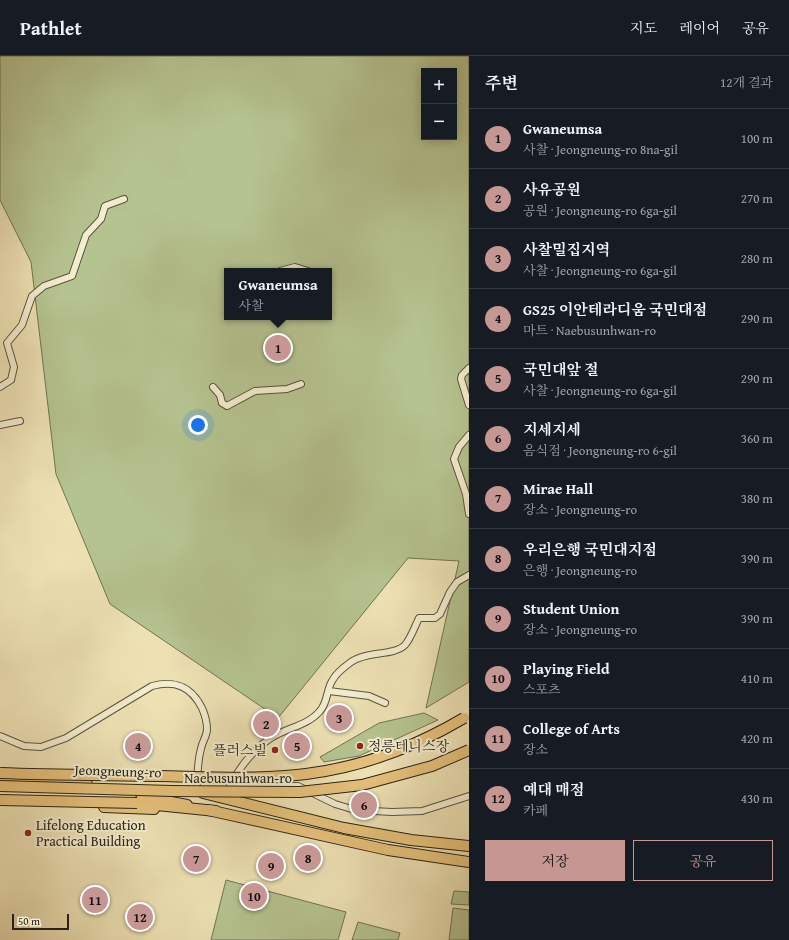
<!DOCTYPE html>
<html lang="ko">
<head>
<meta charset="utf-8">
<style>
  body { margin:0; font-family:"Gentium Book Plus","Noto Serif KR",serif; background:#242831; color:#f1f3f6 }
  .controls { position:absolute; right:12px; top:12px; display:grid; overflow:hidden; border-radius:0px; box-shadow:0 2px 10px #0003 }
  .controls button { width:36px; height:36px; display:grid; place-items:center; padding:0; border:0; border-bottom:1px solid #363941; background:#171b24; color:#f1f3f6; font:20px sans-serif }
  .scale { position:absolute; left:12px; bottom:10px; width:57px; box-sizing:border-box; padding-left:4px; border:2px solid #2a2319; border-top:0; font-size:11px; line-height:14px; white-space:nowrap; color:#2a2319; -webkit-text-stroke:3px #f3ecce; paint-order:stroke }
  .you { position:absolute; left:198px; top:369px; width:14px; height:14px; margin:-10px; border:3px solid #fff; border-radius:50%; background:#1a73e8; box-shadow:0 0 0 6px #1a73e833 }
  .badge { display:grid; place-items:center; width:26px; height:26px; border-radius:50%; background:#c59692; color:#111; font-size:13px; font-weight:700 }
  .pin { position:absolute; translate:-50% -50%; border:2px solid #fff; box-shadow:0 1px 4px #0006 }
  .popup { position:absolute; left:224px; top:212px; width:108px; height:52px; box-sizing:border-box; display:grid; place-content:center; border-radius:0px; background:#171b24; filter:drop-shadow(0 1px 3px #0005); font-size:13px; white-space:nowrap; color:#9ea1a6 }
  .popup b { font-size:15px; color:#f1f3f6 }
  .popup::after { content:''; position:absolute; left:50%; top:100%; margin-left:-8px; border:8px solid transparent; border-top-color:#171b24 }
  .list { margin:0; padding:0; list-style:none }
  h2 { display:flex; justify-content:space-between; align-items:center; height:52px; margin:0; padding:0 16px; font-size:17px }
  h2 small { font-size:13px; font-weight:400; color:#9ea1a6 }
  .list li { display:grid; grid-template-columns:26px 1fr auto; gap:12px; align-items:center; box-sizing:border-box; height:60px; padding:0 16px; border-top:1px solid #363941 }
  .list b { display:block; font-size:15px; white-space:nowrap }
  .list p { margin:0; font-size:13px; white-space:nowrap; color:#9ea1a6 }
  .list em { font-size:13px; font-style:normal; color:#9ea1a6 }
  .actions { display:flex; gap:8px; padding:12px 16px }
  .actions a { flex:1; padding:9px 0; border:1px solid #c59692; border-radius:0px; text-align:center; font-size:14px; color:#c59692 }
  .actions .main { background:#c59692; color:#111 }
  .map { position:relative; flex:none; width:469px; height:884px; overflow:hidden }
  header { display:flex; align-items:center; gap:24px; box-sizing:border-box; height:56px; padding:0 20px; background:#171b24; border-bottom:1px solid #363941 }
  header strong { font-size:19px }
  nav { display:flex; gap:22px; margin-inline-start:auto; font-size:14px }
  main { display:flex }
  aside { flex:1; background:#171b24 }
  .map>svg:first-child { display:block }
  .green { fill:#b5c390; stroke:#707354; fill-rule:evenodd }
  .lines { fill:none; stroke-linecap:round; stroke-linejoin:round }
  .minor-casing { stroke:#5b5240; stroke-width:8 }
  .primary-casing { stroke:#2a2319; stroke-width:12 }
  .trunk-casing { stroke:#2a2319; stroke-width:12 }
  .minor { stroke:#f3ecce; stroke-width:6 }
  .primary { stroke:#e6c07a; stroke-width:10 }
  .trunk { stroke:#e6c07a; stroke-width:10 }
  .trunk-bridge-casing { stroke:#2a2319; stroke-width:12; stroke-linecap:butt }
  .trunk-bridge { stroke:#e6c07a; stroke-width:10 }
  .poi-dot { fill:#8f2418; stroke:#f3ecce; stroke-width:1.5 }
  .labels { text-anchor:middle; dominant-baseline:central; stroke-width:4; stroke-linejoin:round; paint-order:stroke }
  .poi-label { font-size:14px; fill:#2a2319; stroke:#f3ecce; text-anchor:start }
  .street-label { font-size:14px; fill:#2a2319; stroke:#f3ecce }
</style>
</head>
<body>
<header>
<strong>Pathlet</strong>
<nav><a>지도</a><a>레이어</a><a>공유</a></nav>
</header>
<main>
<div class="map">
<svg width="469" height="884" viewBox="0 0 469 884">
  <rect width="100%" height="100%" fill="#ede1b4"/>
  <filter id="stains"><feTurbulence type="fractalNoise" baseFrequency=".005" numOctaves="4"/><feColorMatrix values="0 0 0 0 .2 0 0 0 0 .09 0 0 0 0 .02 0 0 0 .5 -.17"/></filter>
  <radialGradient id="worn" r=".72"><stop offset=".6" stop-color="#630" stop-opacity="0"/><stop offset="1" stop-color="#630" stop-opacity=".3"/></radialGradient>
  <!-- green -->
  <g class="green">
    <path d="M0,0H469V626L426,652L459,505L408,502L278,662L110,548L56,418L31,206L0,144ZM424,15H454V81H424ZM227,215H329V261H227Z"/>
    <polygon points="266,656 277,667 265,678 255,668"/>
    <polygon points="424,657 438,664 359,700 324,706 320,701 379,667"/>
    <polygon points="226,824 346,856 338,884 211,884"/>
    <polygon points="454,835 469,836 469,849 451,848"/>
    <polygon points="453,852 469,854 469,884 449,884"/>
    <polygon points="358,866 400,877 398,884 352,884"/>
  </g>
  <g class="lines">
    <!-- minor casing -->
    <g class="minor-casing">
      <g id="minor">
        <polyline points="280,215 295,211 308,215"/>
        <polyline points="469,312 462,319 461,323 469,349"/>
        <polyline points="0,331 11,324 14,311 7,287 22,269 32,240 44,230 72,220 86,179 101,163 105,150 124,143"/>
        <polyline points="213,331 220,339 222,347 227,350 255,335 287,333 301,328"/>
        <polyline points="0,369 20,365"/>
        <polyline points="469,379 459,391 454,403 466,438 469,458"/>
        <polyline points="329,635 369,640 385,647"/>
        <path d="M0,680L24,690L41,691L66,682L152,630C175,624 191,630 202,652C205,659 207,665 207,673C207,681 202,685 201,693C197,706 198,722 196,735H199"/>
        <path d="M229,731C240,710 258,687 280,677C293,671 310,667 320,655C328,646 326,635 332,625C336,617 344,611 351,606C366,595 394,600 405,589C411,582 415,570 419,562H435L440,558L450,536L457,526L469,519"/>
        <polyline points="236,731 298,730 335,748 355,754 392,756 422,755 469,740"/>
      </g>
    </g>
    <!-- primary casing -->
    <g class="primary-casing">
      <g id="primary">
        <polyline points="0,724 32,726"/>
        <polyline points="203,737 344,772 411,784 469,790"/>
        <polyline points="141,743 160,744 187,749"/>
        <polyline points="104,751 154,753"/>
        <polyline points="208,754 388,794 469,806"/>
      </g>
    </g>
    <!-- trunk casing -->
    <g class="trunk-casing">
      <g id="trunk">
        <polyline points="23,722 87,728"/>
        <polyline points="137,747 216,755"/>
      </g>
    </g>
    <!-- minor -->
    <use href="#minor" class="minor"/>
    <!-- primary -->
    <use href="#primary" class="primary"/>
    <!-- trunk -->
    <use href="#trunk" class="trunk"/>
    <!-- trunk-bridge casing -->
    <g class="trunk-bridge-casing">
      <g id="trunk-bridge">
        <path d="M0,717C53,719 107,719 160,720C209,721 258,724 306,718C362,711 415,691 464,662"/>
        <polyline points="0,730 172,735 300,736 362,729 432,710 469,694"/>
        <polyline points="0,744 137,747"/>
      </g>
    </g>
    <!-- trunk-bridge -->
    <use href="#trunk-bridge" class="trunk-bridge"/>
  </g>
  <!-- markers -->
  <g class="poi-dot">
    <circle cx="360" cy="690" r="4"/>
    <circle cx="275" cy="694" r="4"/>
    <circle cx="28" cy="777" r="4"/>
  </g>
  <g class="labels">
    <!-- poi labels -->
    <g class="poi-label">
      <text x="368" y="690">정릉테니스장</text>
      <text x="267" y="694" text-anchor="end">플러스빌</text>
      <text x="36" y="769">Lifelong Education<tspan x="36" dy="16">Practical Building</tspan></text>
    </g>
    <!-- street labels -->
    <g class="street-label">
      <text transform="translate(118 715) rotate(2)">Jeongneung-ro</text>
      <text x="238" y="722">Naebusunhwan-ro</text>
    </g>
  </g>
  <rect width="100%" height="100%" filter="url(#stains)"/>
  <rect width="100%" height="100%" fill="url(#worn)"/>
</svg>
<div class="controls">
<button>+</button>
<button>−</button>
</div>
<div class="scale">50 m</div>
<div class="you"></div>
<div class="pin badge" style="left:278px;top:292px">1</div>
<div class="popup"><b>Gwaneumsa</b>사찰</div>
<div class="pin badge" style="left:266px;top:668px">2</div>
<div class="pin badge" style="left:339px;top:662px">3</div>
<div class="pin badge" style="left:138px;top:690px">4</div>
<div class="pin badge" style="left:297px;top:690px">5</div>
<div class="pin badge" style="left:364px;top:749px">6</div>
<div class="pin badge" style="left:196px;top:803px">7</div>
<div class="pin badge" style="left:308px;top:802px">8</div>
<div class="pin badge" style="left:271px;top:810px">9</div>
<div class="pin badge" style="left:254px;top:840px">10</div>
<div class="pin badge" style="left:95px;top:844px">11</div>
<div class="pin badge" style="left:140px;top:861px">12</div>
</div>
<aside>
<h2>주변<small>12개 결과</small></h2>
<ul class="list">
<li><span class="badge">1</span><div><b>Gwaneumsa</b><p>사찰 · Jeongneung-ro 8na-gil</p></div><em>100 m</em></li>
<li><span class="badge">2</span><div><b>사유공원</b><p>공원 · Jeongneung-ro 6ga-gil</p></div><em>270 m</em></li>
<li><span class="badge">3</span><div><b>사찰밀집지역</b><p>사찰 · Jeongneung-ro 6ga-gil</p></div><em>280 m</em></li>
<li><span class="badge">4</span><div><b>GS25 이안테라디움 국민대점</b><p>마트 · Naebusunhwan-ro</p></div><em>290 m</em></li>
<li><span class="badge">5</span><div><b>국민대앞 절</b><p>사찰 · Jeongneung-ro 6ga-gil</p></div><em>290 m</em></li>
<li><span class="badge">6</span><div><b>지세지세</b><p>음식점 · Jeongneung-ro 6-gil</p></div><em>360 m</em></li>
<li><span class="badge">7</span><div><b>Mirae Hall</b><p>장소 · Jeongneung-ro</p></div><em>380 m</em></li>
<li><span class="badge">8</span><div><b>우리은행 국민대지점</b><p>은행 · Jeongneung-ro</p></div><em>390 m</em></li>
<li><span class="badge">9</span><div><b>Student Union</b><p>장소 · Jeongneung-ro</p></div><em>390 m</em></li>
<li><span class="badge">10</span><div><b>Playing Field</b><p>스포츠</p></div><em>410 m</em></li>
<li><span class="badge">11</span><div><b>College of Arts</b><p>장소</p></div><em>420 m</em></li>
<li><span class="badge">12</span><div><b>예대 매점</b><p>카페</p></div><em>430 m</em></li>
</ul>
<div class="actions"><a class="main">저장</a><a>공유</a></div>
</aside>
</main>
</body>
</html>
